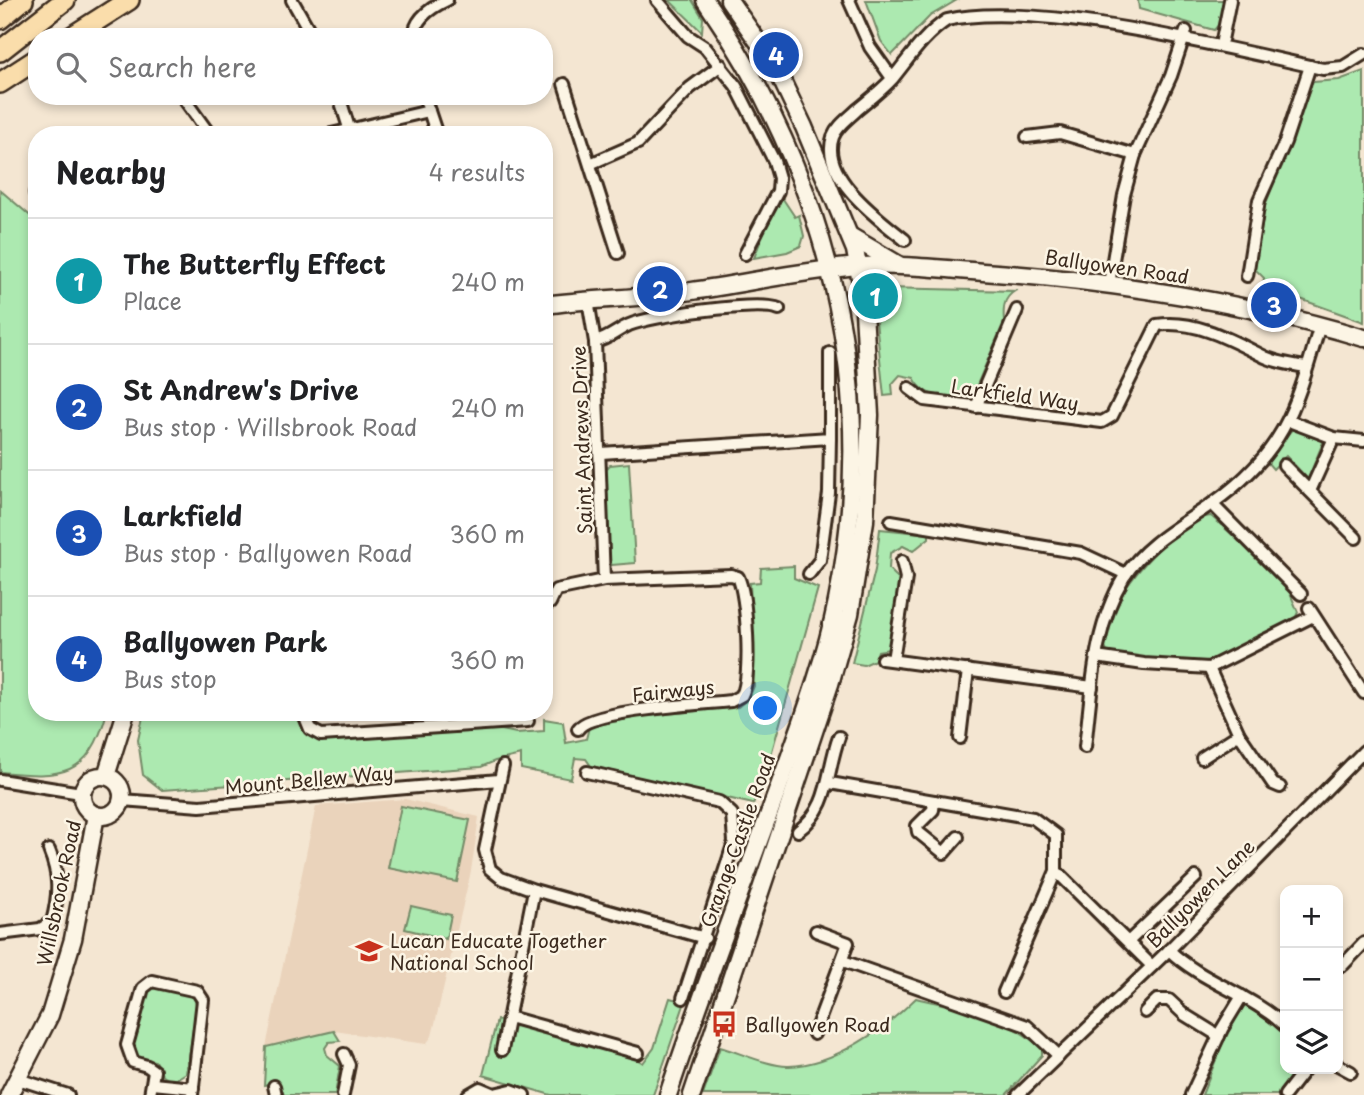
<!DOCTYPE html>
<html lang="en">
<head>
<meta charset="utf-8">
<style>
  body { margin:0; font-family:"Playpen Sans",sans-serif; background:#f6f6f6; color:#202124 }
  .controls { position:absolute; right:21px; bottom:21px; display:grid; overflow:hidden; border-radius:14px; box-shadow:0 4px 10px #0003 }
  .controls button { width:63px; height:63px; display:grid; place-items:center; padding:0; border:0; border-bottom:2px solid #e0e0e0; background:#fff; color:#202124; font:35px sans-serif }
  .you { position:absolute; left:766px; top:709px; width:24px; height:24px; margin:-18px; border:5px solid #fff; border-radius:50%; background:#1a73e8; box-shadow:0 0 0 10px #1a73e833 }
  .badge { display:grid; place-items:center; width:46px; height:46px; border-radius:50%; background:#111827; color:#fff; font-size:23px; font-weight:700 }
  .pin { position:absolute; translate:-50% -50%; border:4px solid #fff; box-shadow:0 2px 7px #0006 }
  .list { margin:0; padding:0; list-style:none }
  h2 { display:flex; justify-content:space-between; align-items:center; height:91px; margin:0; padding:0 28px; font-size:30px }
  h2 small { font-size:23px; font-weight:400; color:#757577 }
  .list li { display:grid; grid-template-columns:46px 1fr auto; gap:21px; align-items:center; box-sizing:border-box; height:126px; padding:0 28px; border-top:2px solid #e0e0e0 }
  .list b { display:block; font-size:26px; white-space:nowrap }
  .list p { margin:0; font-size:23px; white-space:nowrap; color:#757577 }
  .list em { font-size:23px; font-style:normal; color:#757577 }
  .icon { flex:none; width:38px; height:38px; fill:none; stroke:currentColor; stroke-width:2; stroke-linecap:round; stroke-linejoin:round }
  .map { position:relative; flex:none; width:1364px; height:1095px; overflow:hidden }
  .search { position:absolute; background:#fff; box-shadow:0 4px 10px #0003; left:28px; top:28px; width:525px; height:77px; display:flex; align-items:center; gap:18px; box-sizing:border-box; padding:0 24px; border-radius:28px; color:#757577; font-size:26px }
  .panel { position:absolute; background:#fff; box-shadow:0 4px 10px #0003; left:28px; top:126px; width:525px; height:595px; border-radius:28px }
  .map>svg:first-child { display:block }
  .built { fill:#ead3bb }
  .green { fill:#ace9b0; stroke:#748a67; stroke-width:2 }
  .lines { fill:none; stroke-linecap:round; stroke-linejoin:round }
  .street-casing { stroke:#3b2a1e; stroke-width:16 }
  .secondary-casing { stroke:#3b2a1e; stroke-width:21 }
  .highway-casing { stroke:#3b2a1e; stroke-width:24 }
  .street { stroke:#fcf5e5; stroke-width:10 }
  .secondary { stroke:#fcf5e5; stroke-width:16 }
  .highway { stroke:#faddab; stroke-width:19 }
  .labels { text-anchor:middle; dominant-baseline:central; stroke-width:5; stroke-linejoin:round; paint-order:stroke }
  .street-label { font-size:19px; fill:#3b2a1e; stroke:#fcf5e5 }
  .poi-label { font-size:19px; fill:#3b2a1e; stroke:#fcf5e5; text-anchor:start }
</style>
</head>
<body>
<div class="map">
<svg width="1364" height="1095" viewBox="0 0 1364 1095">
  <rect width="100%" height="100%" fill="#f4e6d2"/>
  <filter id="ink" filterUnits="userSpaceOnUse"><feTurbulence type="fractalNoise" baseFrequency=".0143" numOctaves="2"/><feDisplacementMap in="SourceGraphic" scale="14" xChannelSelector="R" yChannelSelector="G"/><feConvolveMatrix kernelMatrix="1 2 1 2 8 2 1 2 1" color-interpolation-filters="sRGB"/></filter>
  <g filter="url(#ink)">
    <!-- built -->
    <polygon class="built" points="405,799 479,817 471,871 432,1036 426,1044 334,1031 266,1047 316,806"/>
    <!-- green -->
    <g class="green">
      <polygon points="669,0 692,0 703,18 702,32"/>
      <polygon points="866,0 957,0 930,16 892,55 881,41"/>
      <polygon points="1138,0 1224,0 1222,21 1214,30 1139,9"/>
      <polygon points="1364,71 1364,322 1303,300 1262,290 1264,278 1255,269 1265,206 1313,82 1339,80"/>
      <path d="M0,190L34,219L37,217V712H107C89,778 61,778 0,772Z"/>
      <polygon points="779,193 795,217 799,215 804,236 801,246 787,252 754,258"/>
      <path d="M884,288L1015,291C1003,298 1003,309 1004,322L971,399C948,397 926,401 914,378L900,375L892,384L893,395L884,396L874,302L876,292Z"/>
      <polygon points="1293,428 1324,440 1308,479 1286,456 1273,469 1266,461"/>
      <polygon points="629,463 635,563 612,565 609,561 603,472 610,465"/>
      <path d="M1211,516L1270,568L1289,591L1298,612L1295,619C1268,633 1240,651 1211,660C1188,668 1131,662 1108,654C1086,618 1174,519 1211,516Z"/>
      <polygon points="880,529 929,534 929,538 913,551 903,546 890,553 889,569 901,581 890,649 878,651 875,660 864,665 852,663 875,570"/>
      <polygon points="794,566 794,578 818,588 769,762 753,804 591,766 586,759 575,758 571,779 521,769 521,755 495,761 481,767 162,790 143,775 138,740 144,712 298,712 309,732 488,727 516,733 544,731 544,719 563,722 566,743 586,739 589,727 636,717 738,707 749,698 754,686 750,583 760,582 761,568"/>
      <polygon points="401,806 470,820 457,882 388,868"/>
      <polygon points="411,906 451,915 446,939 405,929"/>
      <polygon points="152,986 193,994 197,1007 186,1073 173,1081 163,1077 155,1061 137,1057 132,1045 147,988"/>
      <polygon points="670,998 685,1002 653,1095 551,1095 483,1075 497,1020 630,1055 643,1063 654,1048"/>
      <path d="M916,998C961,1009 1007,1015 1042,1049V1055L1006,1095H703L720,1047C738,1052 771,1067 789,1066C834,1065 886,1028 916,998Z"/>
      <polygon points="1244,1005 1285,1031 1285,1069 1301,1069 1281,1095 1202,1095 1231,1022"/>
      <polygon points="334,1031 340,1041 329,1042 325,1048 327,1055 340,1066 335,1095 284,1095 278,1082 264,1085 266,1047"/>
    </g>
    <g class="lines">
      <!-- street casing -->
      <g class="street-casing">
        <g id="street">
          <polyline points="292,0 313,37"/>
          <polyline points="657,0 688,36 705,47 736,86 774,161 779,178 778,191 745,254"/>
          <polyline points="849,0 870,47 892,78"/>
          <path d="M414,37C414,19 432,7 447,0"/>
          <polyline points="1222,40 1230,0"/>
          <polyline points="564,84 618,253"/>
          <polyline points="182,96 210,135"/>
          <polyline points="339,96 349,128"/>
          <polyline points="424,96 437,135"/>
          <polyline points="327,135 429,111"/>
          <polyline points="1027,137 1060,133 1135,155"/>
          <polyline points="590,164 638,143 690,88 721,65"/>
          <polyline points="35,193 37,191"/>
          <path d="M905,240C880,220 819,176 833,137C837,126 849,118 857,110C869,100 882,90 893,78C910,57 924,35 947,20C1034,0 1228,48 1323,69L1343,67L1364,54"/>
          <polyline points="1247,276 1259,200 1285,142 1310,66"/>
          <polyline points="1109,284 1124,195 1135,155 1171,76 1186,31"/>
          <path d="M595,342C609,339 616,331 629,325C650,316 760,300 779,309"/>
          <path d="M909,388L925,400L1102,422L1112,416L1157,325C1195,319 1233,341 1265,357C1278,363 1293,365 1307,367"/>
          <polyline points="976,407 1017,310"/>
          <polyline points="1289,421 1334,438 1364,441"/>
          <polyline points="601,453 830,438 830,353"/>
          <polyline points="1284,465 1356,538"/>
          <polyline points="1310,491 1334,438"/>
          <polyline points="1212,504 1301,594"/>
          <polyline points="891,521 1081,553 1126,574"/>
          <polyline points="809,574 820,560 829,493 830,438"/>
          <polyline points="550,603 556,590 604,580"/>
          <polyline points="1309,608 1364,693"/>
          <polyline points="1096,657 1144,664 1209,668 1313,616"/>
          <polyline points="882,659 1092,687"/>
          <polyline points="893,660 906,578 902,561"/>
          <polyline points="1209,668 1239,734 1273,784 1280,787"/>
          <polyline points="303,712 310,729 321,735 528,721"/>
          <path d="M578,729C590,710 704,704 731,701L742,695C752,677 747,595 738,577L731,575L604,580L595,342L588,300"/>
          <polyline points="960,738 968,670"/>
          <path d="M1085,747C1092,690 1093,628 1124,577C1146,543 1182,525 1213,503C1286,451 1296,407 1320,325"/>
          <polyline points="1202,758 1239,734"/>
          <polyline points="503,766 485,850 490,869 501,878 534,890 705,938"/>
          <polyline points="587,772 719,802 732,814 734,842 683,998"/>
          <polyline points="0,780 81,793"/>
          <polyline points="830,783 1033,818 1056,835 1056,871 1152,966"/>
          <polyline points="122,800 200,806 499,780"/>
          <polyline points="934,801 933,810 917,826 918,832 944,853 958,837"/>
          <path d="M798,831C831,807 826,771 839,737"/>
          <path d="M0,934L40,929L52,922C59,895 60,876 49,850"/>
          <polyline points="1129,941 1196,877"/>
          <path d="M1169,950C1203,983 1251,994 1285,1026"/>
          <polyline points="843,961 1027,1026 1059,1056"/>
          <polyline points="1343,965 1364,943"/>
          <polyline points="1004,992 1056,871"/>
          <polyline points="1145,1012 1157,1000 1169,1000 1185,1015 1219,1036"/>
          <polyline points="509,1017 638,1053"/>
          <polyline points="814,1034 848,943 816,931"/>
          <polyline points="502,1050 534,890"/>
          <polyline points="1338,1065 1351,1072"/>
          <polyline points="18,1079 68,1095"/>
          <polyline points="153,1084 193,1088"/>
          <polyline points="274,1086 276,1095"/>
          <polyline points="494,1094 511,1090 524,1095"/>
          <polyline points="150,1095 154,1071 147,1066 133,1062 127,1045 143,988 152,981 197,991 203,1000 192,1095"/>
          <polyline points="343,1095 349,1065 344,1054"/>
          <polyline points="468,1095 480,1088 494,1094"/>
          <polyline points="1018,1095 1169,950 1364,751"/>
          <polyline points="1191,1095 1222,1029 1242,996"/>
          <polyline points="1285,1095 1305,1069"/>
        </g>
      </g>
      <!-- secondary casing -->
      <g class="secondary-casing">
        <g id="secondary">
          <polyline points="850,236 899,265"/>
          <path d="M544,305C593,298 643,299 692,291C748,283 804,270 860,266C901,264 942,269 983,272C1112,281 1240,301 1364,338"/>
          <circle cx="102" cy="796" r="20"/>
          <polyline points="106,776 126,712"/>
          <polyline points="9,1095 50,1015 73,939 96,815"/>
          <path d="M668,1095C702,992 741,891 778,789C800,727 824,665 837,601C881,385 828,180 705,0"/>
          <polyline points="692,1095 830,684 850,614 865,521 870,415 863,294 855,250 804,127 775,66 729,0"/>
        </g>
      </g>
      <!-- highway casing -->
      <g class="highway-casing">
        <g id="highway">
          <polyline points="0,19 23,0"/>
          <polyline points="71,37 129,0"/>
          <polyline points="0,51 65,0"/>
          <polyline points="0,83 37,59"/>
        </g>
      </g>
      <!-- street -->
      <use href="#street" class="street"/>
      <!-- secondary -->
      <use href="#secondary" class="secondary"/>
      <!-- highway -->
      <use href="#highway" class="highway"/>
    </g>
  </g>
  <!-- icons -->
  <defs>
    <g id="school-bare" transform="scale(2.1)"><path d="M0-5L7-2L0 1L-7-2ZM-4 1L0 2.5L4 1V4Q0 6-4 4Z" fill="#c8321e" stroke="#fcf5e5" stroke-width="2.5" paint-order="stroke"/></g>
    <g id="bus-bare" transform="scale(2.1)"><path d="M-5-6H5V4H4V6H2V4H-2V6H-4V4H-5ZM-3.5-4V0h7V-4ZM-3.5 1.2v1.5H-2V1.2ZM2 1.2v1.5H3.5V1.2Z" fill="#c8321e" stroke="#fcf5e5" stroke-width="2.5" paint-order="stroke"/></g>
  </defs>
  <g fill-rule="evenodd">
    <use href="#school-bare" x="369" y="951"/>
    <use href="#bus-bare" x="724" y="1024"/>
  </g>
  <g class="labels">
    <!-- street labels -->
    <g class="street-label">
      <text transform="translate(1117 266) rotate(8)">Ballyowen Road</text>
      <text transform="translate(1015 394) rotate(8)">Larkfield Way</text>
      <text transform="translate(581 440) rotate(-92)">Saint Andrews Drive</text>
      <text transform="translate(673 690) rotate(-6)">Fairways</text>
      <text transform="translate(309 779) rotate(-5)">Mount Bellew Way</text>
      <text transform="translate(737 840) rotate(-70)">Grange Castle Road</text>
      <text transform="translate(58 893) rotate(-78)">Willsbrook Road</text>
      <text transform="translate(1200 893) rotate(-45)">Ballyowen Lane</text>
    </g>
    <!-- poi labels -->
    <g class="poi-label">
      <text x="390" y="940">Lucan Educate Together<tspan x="390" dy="22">National School</tspan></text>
      <text x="745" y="1024">Ballyowen Road</text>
    </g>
  </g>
</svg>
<div class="controls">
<button>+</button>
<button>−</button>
<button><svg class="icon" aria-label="layers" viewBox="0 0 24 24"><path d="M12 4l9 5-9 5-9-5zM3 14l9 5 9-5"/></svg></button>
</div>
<div class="you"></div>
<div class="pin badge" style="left:875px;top:296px;background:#0f9aa8">1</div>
<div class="pin badge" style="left:660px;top:289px;background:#1a4fb4">2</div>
<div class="pin badge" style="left:1274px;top:305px;background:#1a4fb4">3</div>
<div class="pin badge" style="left:776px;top:55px;background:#1a4fb4">4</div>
<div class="search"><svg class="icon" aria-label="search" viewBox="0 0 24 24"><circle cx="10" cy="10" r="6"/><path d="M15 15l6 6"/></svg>Search here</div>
<section class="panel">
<h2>Nearby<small>4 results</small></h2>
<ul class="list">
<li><span class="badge" style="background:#0f9aa8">1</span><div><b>The Butterfly Effect</b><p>Place</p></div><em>240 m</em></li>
<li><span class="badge" style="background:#1a4fb4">2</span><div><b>St Andrew's Drive</b><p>Bus stop · Willsbrook Road</p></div><em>240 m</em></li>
<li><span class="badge" style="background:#1a4fb4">3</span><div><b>Larkfield</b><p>Bus stop · Ballyowen Road</p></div><em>360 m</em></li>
<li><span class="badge" style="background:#1a4fb4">4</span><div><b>Ballyowen Park</b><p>Bus stop</p></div><em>360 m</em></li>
</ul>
</section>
</div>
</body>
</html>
